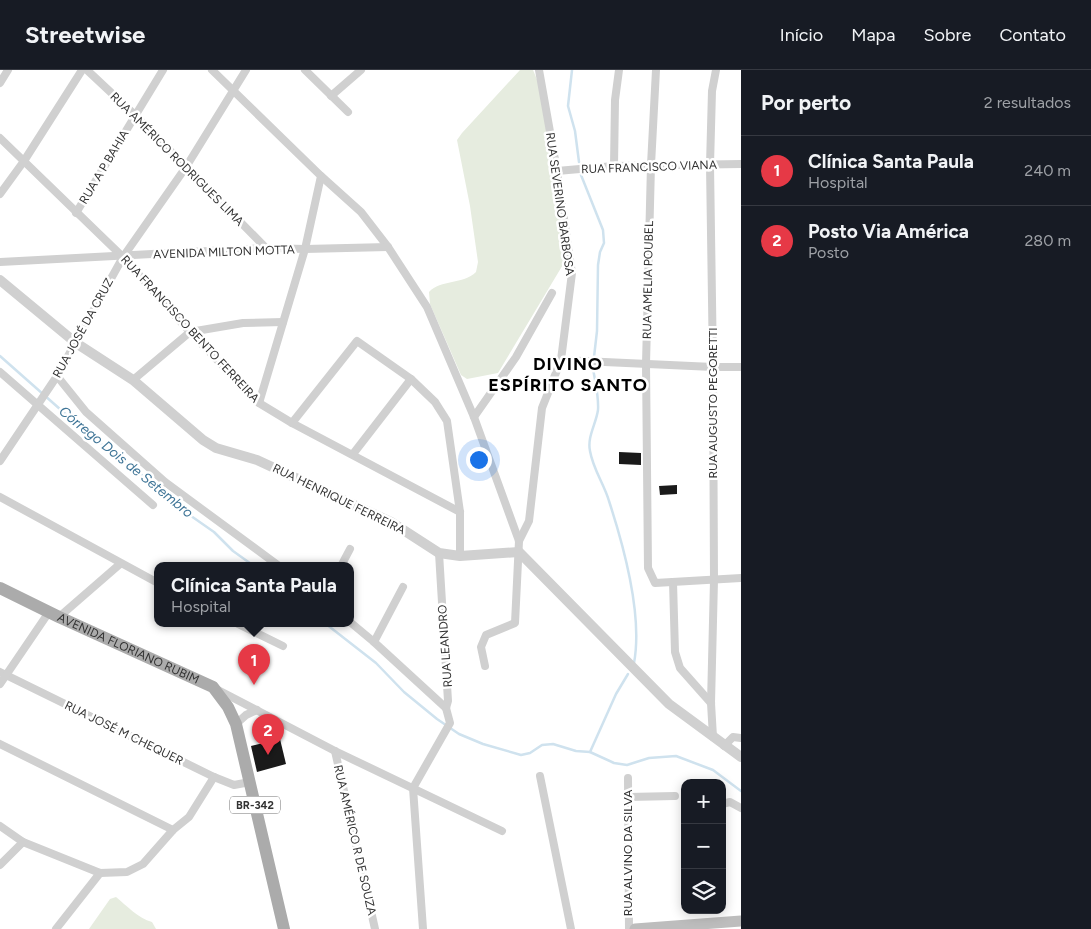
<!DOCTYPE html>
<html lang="pt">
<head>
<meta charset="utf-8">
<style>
  body { margin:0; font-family:Figtree,sans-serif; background:#242831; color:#f1f3f6 }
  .controls { position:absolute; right:15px; bottom:15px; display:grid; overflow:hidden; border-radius:10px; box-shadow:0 2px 12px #0003 }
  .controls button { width:45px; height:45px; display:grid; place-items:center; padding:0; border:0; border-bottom:1px solid #363941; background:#171b24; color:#f1f3f6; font:25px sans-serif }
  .you { position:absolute; left:478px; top:389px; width:18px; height:18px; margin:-12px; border:4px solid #fff; border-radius:50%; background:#1a73e8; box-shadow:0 0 0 8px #1a73e833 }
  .badge { display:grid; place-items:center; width:32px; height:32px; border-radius:50%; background:#e63946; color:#fff; font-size:16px; font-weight:700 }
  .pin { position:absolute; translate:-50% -41px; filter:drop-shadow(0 1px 2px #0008) }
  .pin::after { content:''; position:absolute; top:26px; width:18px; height:15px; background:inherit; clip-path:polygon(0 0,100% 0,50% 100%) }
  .popup { position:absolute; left:154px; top:492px; width:200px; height:65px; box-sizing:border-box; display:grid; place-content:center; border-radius:10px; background:#171b24; filter:drop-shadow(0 1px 4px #0005); font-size:16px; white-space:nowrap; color:#9ea1a6 }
  .popup b { font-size:19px; color:#f1f3f6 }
  .popup::after { content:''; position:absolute; left:50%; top:100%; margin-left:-10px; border:10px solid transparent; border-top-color:#171b24 }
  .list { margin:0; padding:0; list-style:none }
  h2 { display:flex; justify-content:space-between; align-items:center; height:65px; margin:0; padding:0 20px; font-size:21px }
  h2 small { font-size:16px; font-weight:400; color:#9ea1a6 }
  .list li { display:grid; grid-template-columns:32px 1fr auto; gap:15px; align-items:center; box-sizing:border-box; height:70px; padding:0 20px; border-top:1px solid #363941 }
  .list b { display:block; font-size:19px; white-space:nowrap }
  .list p { margin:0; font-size:16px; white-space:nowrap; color:#9ea1a6 }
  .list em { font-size:16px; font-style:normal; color:#9ea1a6 }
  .icon { flex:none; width:28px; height:28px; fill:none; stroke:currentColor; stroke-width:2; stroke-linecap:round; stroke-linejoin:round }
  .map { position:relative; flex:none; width:741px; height:859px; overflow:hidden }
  header { display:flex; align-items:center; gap:30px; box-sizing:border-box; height:70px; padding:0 25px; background:#171b24; border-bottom:1px solid #363941 }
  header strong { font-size:24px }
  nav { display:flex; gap:28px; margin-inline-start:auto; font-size:18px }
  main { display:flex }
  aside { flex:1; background:#171b24 }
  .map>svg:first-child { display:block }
  .green { fill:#e6ecdf }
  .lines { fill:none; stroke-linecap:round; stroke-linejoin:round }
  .stream { stroke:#cfe2ee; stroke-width:2.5 }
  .building { fill:#1a1a1a }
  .minor { stroke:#d0d0d0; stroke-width:8 }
  .tertiary { stroke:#d0d0d0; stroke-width:10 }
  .secondary { stroke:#bdbdbd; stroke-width:11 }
  .primary { stroke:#ababab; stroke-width:12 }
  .labels { text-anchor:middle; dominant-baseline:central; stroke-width:5; stroke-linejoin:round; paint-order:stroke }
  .shield { fill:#fff; stroke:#707070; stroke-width:1 }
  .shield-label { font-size:11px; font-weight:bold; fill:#333 }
  .street-label { font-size:12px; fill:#333; stroke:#fff }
  .water-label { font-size:14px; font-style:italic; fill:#3f7597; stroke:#fff }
  .district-label { font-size:18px; font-weight:bold; letter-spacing:1px; fill:#000; stroke:#fff }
</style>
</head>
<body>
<header>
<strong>Streetwise</strong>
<nav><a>Início</a><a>Mapa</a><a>Sobre</a><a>Contato</a></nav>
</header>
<main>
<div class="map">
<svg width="741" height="859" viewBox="0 0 741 859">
  <rect width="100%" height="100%" fill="#fff"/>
  <!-- green -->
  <g class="green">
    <path d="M520,0H533L541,19L567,188L498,303L467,309L461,305L430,234L429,222C441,209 463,215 476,202L478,192L470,136L457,70L462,63Z"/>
    <path d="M116,827C127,836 138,848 152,852L156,859H89L110,829Z"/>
  </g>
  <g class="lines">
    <!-- stream -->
    <g class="stream">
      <polyline points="572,0 568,36 575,61 579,92"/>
      <polyline points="581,105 603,160 604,173 600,182 598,195 597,261 594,287"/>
      <polyline points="0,286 87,363 151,412 181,439 214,462 233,481 254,496"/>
      <path d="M593,298C595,312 599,326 598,340C596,354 587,367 590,381C593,399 604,414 609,431C624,477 643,545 634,593"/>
      <polyline points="326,554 376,593 404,622 437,649 459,664 483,674 521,685 530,683 542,675 553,674 576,681 590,682 614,693 627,695 649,688 676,686 713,700 741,721"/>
      <polyline points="590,682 616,624 628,604"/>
    </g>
  </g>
  <!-- building -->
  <g class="building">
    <polygon points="619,382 641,383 641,395 619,394"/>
    <polygon points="677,415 677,424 660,425 659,416"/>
    <polygon points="280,669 286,694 257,702 251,676"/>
  </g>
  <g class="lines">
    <!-- minor -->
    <g class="minor">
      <polyline points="87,0 135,45 266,178"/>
      <polyline points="212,0 321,106 305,179 259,333"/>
      <polyline points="305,0 348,42"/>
      <polyline points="656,0 651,95 646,294 648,498 655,513 741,508"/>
      <polyline points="0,13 8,0"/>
      <polyline points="331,26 361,0"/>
      <polyline points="0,68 123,187 190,262 259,333 292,353 460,442"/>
      <polyline points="614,96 615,30 619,0"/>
      <polyline points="557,101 614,96 741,94"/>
      <polyline points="321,106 361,142 388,177 427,237 474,347 519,471 515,553 486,565 481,577 485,596"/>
      <polyline points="0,124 24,91 82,0"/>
      <polyline points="76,143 163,0"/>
      <polyline points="0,192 266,178 305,179 388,177"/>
      <polyline points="561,290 713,297 741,297"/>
      <polyline points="0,302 153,435"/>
      <polyline points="57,306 86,342 165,412 279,496"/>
      <polyline points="133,310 190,262 243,253 283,252"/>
      <polyline points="474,347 516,287 552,223"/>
      <polyline points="292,353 357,271 411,309 435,332 447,351 460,442 460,486"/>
      <polyline points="353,384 411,309"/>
      <polyline points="0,391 57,306 123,187 186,97 246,0"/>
      <polyline points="0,427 158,513"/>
      <polyline points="519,471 529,451 542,338 561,290 572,203 557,101 539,0"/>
      <polyline points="341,496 350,479"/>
      <polyline points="673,512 675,582 680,598 711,633"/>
      <polyline points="59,547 120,494"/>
      <polyline points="350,552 374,572 446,638"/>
      <polyline points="238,554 283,576"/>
      <polyline points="374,572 403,517"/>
      <polyline points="0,602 214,707 234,715 250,712"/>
      <polyline points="0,614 49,542"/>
      <polyline points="218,620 335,681 502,761"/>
      <polyline points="236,654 246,645 257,640"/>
      <polyline points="713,667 711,633 714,510 713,297 710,95 712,21 716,0"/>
      <polyline points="0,674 173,760"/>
      <polyline points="724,676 733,667 741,668"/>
      <polyline points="335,681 375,859"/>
      <polyline points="540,706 571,859"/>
      <polyline points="628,708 629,859"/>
      <polyline points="628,727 675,726"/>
      <polyline points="722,734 730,732 741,738"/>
      <polyline points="0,756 23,772 100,803 127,802 143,794 173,760 189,747 214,707"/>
      <polyline points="0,795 23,772"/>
      <polyline points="56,859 100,803"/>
      <polyline points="423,859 413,718 450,653 446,638 448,631 439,483"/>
    </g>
    <!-- tertiary -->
    <polyline class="tertiary" points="0,210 76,273 133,310 203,370 216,378 257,390 391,452 439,483 460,486 519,482 669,634 741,687"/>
    <!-- secondary -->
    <polyline class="secondary" points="635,859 741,851"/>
    <!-- primary -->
    <path class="primary" id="s1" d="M0,518L59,547L213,617L228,637L236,654L284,859"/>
  </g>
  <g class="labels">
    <!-- shield labels -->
    <rect class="shield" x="230" y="726.5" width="50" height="17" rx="4"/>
    <g class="shield-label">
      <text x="255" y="735">BR-342</text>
    </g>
    <!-- street labels -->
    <g class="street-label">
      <text transform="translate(177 89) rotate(45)">RUA AMÉRICO RODRIGUES LIMA</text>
      <text transform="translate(104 97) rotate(-59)">RUA A P BAHIA</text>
      <text transform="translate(649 97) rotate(-2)">RUA FRANCISCO VIANA</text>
      <text transform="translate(560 134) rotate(82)">RUA SEVERINO BARBOSA</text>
      <text transform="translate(224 182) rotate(-2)">AVENIDA MILTON MOTTA</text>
      <text transform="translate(648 210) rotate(-89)">RUA AMELIA POUBEL</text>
      <text transform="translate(83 258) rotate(-61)">RUA JOSÉ DA CRUZ</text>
      <text transform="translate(190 259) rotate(47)">RUA FRANCISCO BENTO FERREIRA</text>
      <text transform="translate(713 333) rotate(-90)">RUA AUGUSTO PEGORETTI</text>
      <text transform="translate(339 429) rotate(26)">RUA HENRIQUE FERREIRA</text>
      <text transform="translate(445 576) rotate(-94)">RUA LEANDRO</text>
      <text stroke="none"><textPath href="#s1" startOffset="142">AVENIDA FLORIANO RUBIM</textPath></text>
      <text transform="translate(124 663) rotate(26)">RUA JOSÉ M CHEQUER</text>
      <text transform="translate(355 770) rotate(77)">RUA AMÉRICO R DE SOUZA</text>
      <text transform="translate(628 783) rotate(-90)">RUA ALVINO DA SILVA</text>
    </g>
    <!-- water labels -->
    <g class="water-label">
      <text transform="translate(126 392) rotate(39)">Córrego Dois de Setembro</text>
    </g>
    <!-- district labels -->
    <g class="district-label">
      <text x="568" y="294">DIVINO<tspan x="568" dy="21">ESPÍRITO SANTO</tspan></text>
    </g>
  </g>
</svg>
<div class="controls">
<button>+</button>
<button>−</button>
<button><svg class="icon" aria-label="layers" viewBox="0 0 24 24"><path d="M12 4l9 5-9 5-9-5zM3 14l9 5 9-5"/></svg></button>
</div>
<div class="you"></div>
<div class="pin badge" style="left:254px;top:615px">1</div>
<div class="popup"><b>Clínica Santa Paula</b>Hospital</div>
<div class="pin badge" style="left:268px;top:685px">2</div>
</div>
<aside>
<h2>Por perto<small>2 resultados</small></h2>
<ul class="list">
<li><span class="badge">1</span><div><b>Clínica Santa Paula</b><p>Hospital</p></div><em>240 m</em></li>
<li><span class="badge">2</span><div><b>Posto Via América</b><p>Posto</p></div><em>280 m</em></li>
</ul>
</aside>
</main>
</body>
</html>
